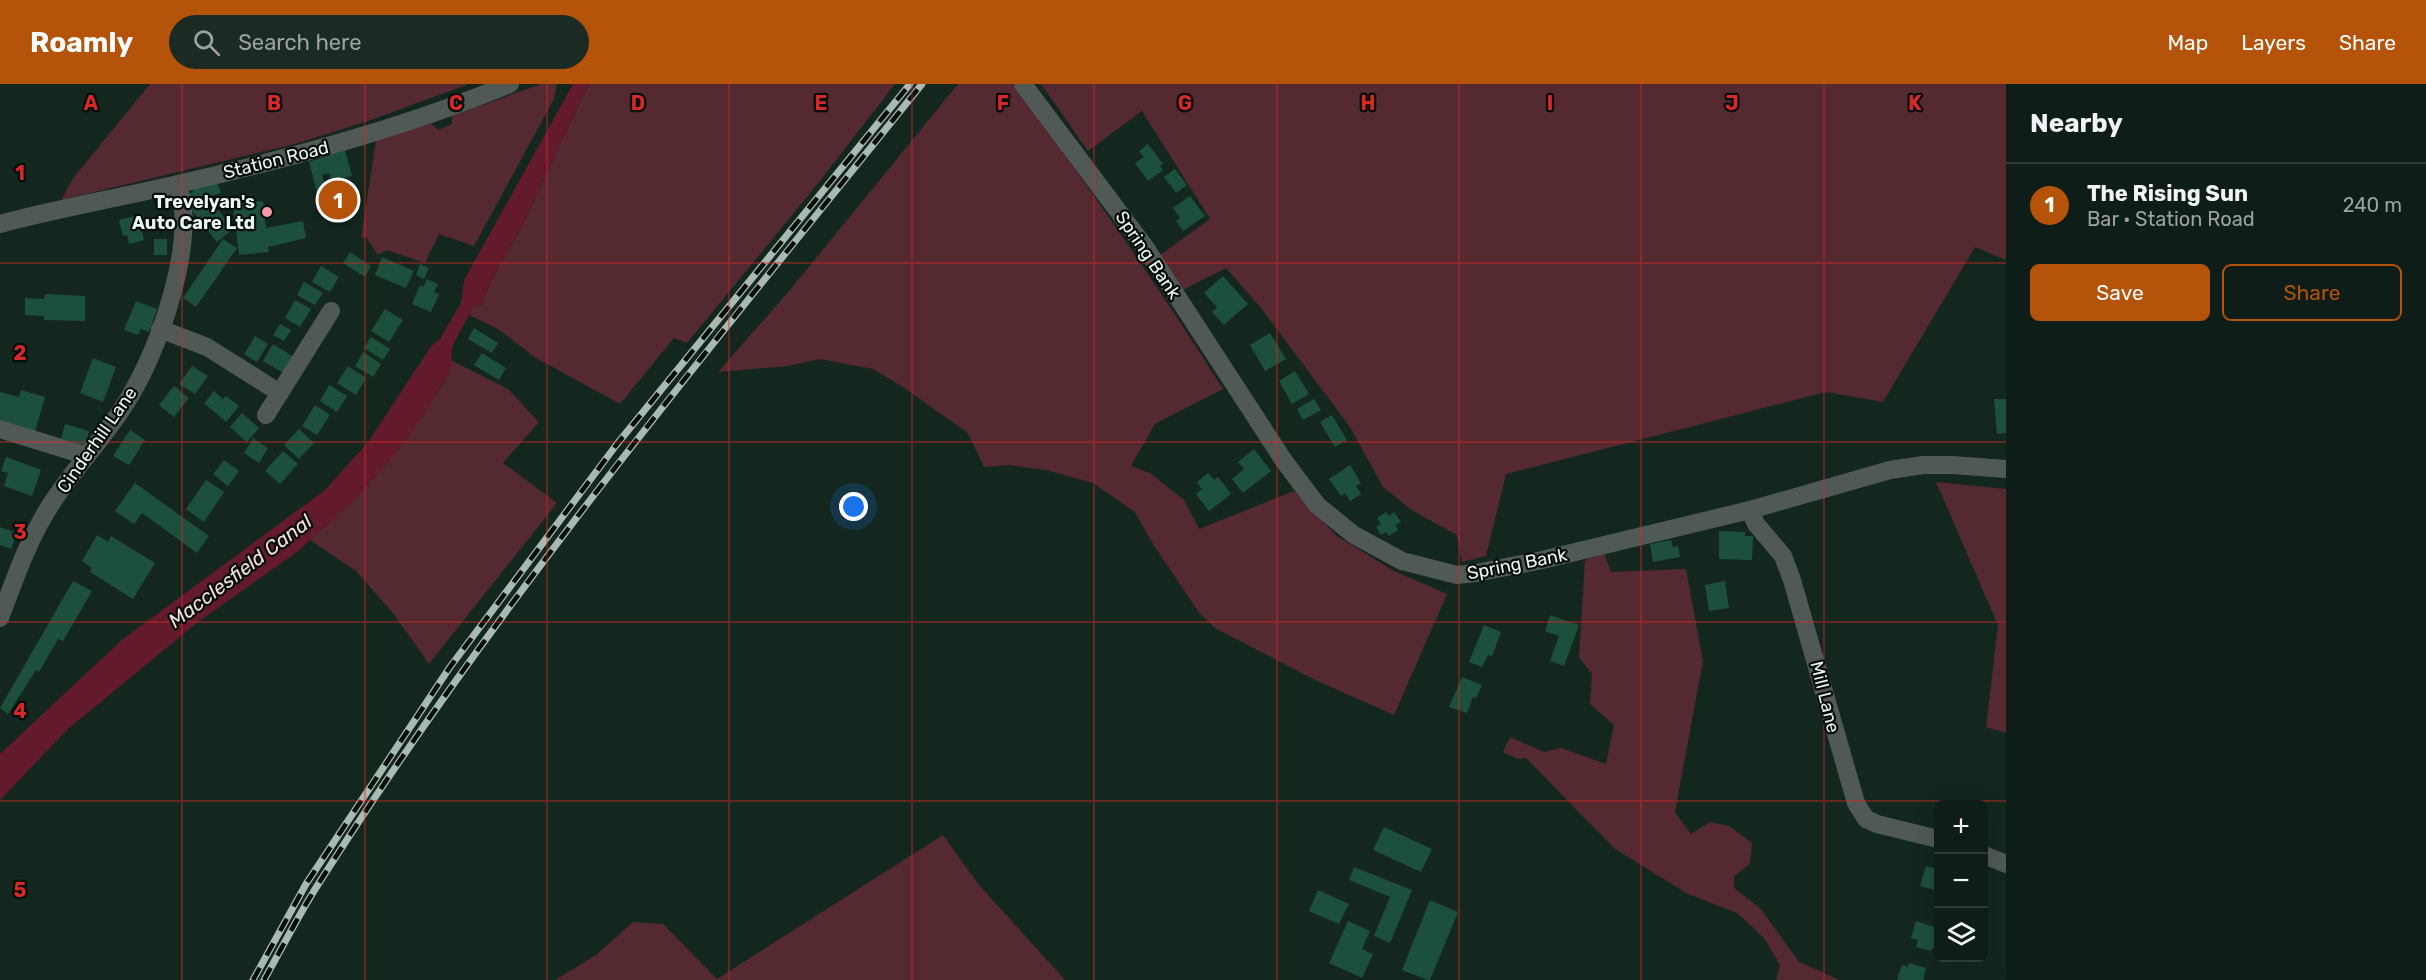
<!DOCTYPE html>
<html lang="en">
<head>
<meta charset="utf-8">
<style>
  body { margin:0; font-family:Rubik,sans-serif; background:#1c2a24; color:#f1f3f6 }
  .controls { position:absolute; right:18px; bottom:18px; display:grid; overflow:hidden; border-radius:9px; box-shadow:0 6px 24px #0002 }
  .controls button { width:54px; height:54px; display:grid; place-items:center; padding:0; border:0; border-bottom:2px solid #2e3b36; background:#0e1d17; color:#f1f3f6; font:30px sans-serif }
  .you { position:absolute; left:854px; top:423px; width:21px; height:21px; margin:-15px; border:4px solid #fff; border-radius:50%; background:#1a73e8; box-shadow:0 0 0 9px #1a73e833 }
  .badge { display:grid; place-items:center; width:39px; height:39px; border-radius:50%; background:#b45309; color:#fff; font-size:20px; font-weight:700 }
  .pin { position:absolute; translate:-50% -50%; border:3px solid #fff; box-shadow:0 2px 6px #0006 }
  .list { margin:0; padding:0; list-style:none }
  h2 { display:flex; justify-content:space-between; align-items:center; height:78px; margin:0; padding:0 24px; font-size:26px }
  h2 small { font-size:20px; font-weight:400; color:#9ba2a1 }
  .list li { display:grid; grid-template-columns:39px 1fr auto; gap:18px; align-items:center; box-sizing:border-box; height:84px; padding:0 24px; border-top:2px solid #2e3b36 }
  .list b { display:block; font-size:22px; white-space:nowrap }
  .list p { margin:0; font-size:20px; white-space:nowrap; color:#9ba2a1 }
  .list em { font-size:20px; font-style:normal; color:#9ba2a1 }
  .actions { display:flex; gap:12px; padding:18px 24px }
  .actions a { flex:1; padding:14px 0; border:2px solid #b45309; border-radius:9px; text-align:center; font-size:21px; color:#b45309 }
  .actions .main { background:#b45309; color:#fff }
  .icon { flex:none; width:33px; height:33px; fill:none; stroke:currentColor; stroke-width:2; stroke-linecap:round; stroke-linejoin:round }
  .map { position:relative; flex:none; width:2006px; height:896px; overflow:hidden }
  header { display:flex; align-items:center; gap:36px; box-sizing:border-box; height:84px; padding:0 30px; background:#b45309; color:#fff }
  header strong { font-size:28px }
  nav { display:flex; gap:33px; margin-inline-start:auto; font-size:21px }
  .search { width:420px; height:54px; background:#1c2a24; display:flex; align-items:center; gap:15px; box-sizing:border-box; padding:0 21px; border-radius:33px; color:#9ba2a1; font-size:22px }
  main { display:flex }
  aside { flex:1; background:#0e1d17 }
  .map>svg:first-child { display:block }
  .green { fill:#542930 }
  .water { fill:#631a2b }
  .building { fill:#1d4f3d }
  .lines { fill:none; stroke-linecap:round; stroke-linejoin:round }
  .minor { stroke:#505955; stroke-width:18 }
  .rail-casing { stroke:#aab9b3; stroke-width:7 }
  .rail { stroke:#060e0a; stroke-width:4.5; stroke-dasharray:14; stroke-linecap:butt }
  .grid { fill:none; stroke:#d62828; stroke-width:1.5; stroke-opacity:0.55 }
  .poi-dot { fill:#f39aa7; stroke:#060e0a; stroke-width:2 }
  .labels { text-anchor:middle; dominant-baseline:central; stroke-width:4.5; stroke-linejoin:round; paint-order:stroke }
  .street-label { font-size:18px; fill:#ebf8f2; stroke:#060e0a }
  .poi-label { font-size:18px; font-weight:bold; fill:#ebf8f2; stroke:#060e0a; text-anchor:end }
  .water-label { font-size:20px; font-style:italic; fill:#f5dddf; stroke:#060e0a }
  .grid-label { font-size:20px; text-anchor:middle; font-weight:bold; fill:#d62828; stroke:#060e0a; stroke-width:4.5; stroke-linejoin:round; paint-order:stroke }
</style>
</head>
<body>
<header>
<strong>Roamly</strong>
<div class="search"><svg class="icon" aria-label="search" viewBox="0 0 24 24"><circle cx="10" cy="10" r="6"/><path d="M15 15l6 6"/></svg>Search here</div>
<nav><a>Map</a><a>Layers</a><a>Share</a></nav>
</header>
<main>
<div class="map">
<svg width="2006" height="896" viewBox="0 0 2006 896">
  <rect width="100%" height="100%" fill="#13271f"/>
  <!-- green -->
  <g class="green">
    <polygon points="150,0 469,0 368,37 295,60 61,116 74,93"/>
    <polygon points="541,0 557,0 554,15 474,162 439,150 425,179 387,166 378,171 366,153 361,154 376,56 431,39 438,46 452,40 452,32"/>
    <polygon points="589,0 895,0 816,102 687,259 674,254 620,320 536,274 498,245 469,231 473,223 481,221 494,192 523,139"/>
    <path d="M958,0H1012L1015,2C1088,101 1157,201 1223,305L1155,340L1131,382L1150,389L1184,416L1199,445L1294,407L1337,452L1394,487L1447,510L1394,631L1313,595L1215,544L1200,530L1153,460L1135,428L1093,399L1046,386L1008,381L984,383L968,349L903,303L873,285L820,275L788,282L718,288L790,206Z"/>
    <polygon points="1041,0 2006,0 2006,176 1975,163 1883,318 1826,308 1506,390 1486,472 1462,478 1457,451 1413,427 1383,403 1350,343 1261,224 1226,184 1181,207 1159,172 1210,135 1142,27 1088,67"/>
    <path d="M451,276L508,305L539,338L503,379L557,419L429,580L393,529L356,487L310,456C357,414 399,371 432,317C440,304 451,292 451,276Z"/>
    <polygon points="1936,398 2006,405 2006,649 1986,643 1998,541"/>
    <polygon points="1604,469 1611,488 1686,485 1703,577 1675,728 1691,750 1710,738 1729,742 1752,759 1750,780 1734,792 1734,804 1761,825 1799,878 1840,896 1776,896 1780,881 1764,854 1737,829 1688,810 1615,765 1526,674 1518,675 1503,668 1510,653 1544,668 1561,664 1606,680 1614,641 1590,620 1592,590 1579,573 1585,476"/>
    <polygon points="943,751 979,801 1065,896 555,896 596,871 633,838 663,840 717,895"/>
  </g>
  <!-- water -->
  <polygon class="water" points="573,0 589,0 523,139 494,192 481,221 473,223 452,263 451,286 421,335 391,375 354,416 297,468 198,538 68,645 0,716 0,670 123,555 325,406 368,358 432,261 440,255 461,219 464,196"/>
  <!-- building -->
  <g class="building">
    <polygon points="1148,60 1163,80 1160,82 1163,86 1148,97 1135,79 1144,73 1139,67"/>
    <polygon points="345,66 352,92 341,95 342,98 332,101 329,89 322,91 327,110 343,106 346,115 330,119 328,114 319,116 309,78"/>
    <polygon points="1175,85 1187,101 1176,109 1164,93"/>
    <polygon points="217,96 221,109 211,112 214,121 233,145 217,158 193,128 188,110 193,108 192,103"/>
    <polygon points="1190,112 1205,132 1183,147 1176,137 1180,134 1173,124"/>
    <polygon points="263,117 266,144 303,137 306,154 268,163 269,168 239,171 233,120"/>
    <polygon points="143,130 147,145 142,147 144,156 129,160 127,151 123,152 119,136"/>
    <rect x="154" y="155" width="13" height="16"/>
    <polygon points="223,155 237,164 196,223 183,214"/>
    <polygon points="350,168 371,182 365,193 343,179"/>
    <polygon points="382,173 414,187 406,204 375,191"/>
    <polygon points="420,180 429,184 424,195 416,191"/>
    <polygon points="321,182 339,193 330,208 312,198"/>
    <polygon points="1223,192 1248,220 1224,241 1212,228 1217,223 1204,209"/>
    <polygon points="427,195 438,200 434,208 439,210 431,228 412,220 420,201 423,203"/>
    <polygon points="304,198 323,209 315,221 297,211"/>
    <polygon points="45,210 85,212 85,237 44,236 44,232 25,231 25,214 44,215"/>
    <polygon points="295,216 311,225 300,243 285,234"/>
    <polygon points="136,217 157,225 149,248 141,245 138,251 124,246"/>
    <polygon points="385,225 403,236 389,258 371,247"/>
    <polygon points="280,240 291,246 284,257 273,251"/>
    <polygon points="474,244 498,259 492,269 468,255"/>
    <polygon points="1270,249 1286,275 1265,287 1250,261"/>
    <polygon points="255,252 268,260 257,278 244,270"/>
    <polygon points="371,253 390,265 383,276 364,264"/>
    <polygon points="273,260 297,275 287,291 263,277"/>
    <polygon points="363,268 381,280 373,293 355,282"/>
    <polygon points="482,269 506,284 499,296 474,281"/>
    <polygon points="93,274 116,283 103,318 80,309"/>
    <polygon points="192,282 208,292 195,310 179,300"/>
    <polygon points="348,282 366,294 356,311 337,299"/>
    <polygon points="1295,287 1309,310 1292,320 1279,297"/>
    <polygon points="329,301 347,312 337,328 320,317"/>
    <polygon points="174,302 189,314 174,333 159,321"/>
    <polygon points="21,306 45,313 35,348 0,338 0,308 19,313"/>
    <polygon points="214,307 223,315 226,312 239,322 226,338 204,319"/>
    <polygon points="1314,315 1321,326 1303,336 1297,325"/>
    <polygon points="1994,315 2006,315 2006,349 1997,350"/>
    <polygon points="315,321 330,331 317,351 302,342"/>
    <polygon points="242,329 259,344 247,358 230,343"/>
    <polygon points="1332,331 1347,356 1335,363 1320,338"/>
    <polygon points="65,340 89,347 83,369 61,355"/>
    <polygon points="299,345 314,359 299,375 284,361"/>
    <polygon points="130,346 145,356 129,381 113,372"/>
    <polygon points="253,354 268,364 259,379 244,369"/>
    <polygon points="1254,365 1271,387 1243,409 1232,395 1244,385 1238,378"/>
    <polygon points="283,367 298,380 280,400 265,387"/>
    <polygon points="6,373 41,386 32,412 4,402 8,389 1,387"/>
    <polygon points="224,376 239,387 228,402 213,390"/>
    <polygon points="1350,381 1361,399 1356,402 1361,410 1350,417 1345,409 1341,412 1329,395"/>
    <polygon points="1208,389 1214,396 1218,393 1231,410 1209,427 1196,410 1202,405 1197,398"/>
    <polygon points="206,396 224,408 204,438 186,425"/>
    <polygon points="135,399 209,452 197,469 142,429 134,440 115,427"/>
    <polygon points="1386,428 1389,432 1394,428 1401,438 1395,441 1398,446 1389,452 1386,448 1381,451 1376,443 1381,440 1377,434"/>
    <polygon points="0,443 17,449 11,465 0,461"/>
    <polygon points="1719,447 1745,448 1745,452 1753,452 1752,476 1719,475"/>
    <polygon points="97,451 108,458 111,452 155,479 133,515 90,488 92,484 82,477"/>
    <polygon points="1671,456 1673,463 1678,462 1680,473 1653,478 1650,460"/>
    <polygon points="73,497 92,507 63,557 58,555 39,588 36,586 8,630 0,624"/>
    <polygon points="1725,497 1729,524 1709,527 1705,501"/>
    <polygon points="1550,531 1579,541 1564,582 1550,577 1559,552 1545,547"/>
    <polygon points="1484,541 1501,548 1492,572 1488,571 1482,583 1469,578"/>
    <polygon points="1462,593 1482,601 1476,614 1473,613 1467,629 1449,623"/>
    <polygon points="1384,743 1432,765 1421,788 1373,766"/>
    <polygon points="1926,782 1938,785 1938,807 1920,802"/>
    <polygon points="1354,783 1412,806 1390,859 1374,852 1390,813 1349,796"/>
    <polygon points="1318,806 1349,820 1339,840 1309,827"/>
    <polygon points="1430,816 1458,828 1430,896 1428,896 1402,886"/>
    <polygon points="1348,837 1370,847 1362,865 1373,870 1362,894 1329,879"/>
    <polygon points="1916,837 1938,844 1936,850 1938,850 1938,866 1932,864 1931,867 1916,863 1918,856 1911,854"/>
    <polygon points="1909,879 1926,884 1923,896 1897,896 1902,881 1908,883"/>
  </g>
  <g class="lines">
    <!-- minor -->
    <g class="minor">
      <polyline points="1023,0 1145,163 1284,377 1317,421 1354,451 1402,477 1457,491 1476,489 1542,476 1750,426 1890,386 1923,381 1952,381 2006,385"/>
      <path d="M0,140C59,124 119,114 178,100C291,74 403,44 510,0"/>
      <polyline points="160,245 207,263 280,309"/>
      <polyline points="266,331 331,227"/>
      <polyline points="0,345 87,372"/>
      <polyline points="1750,426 1756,440 1783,472 1792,496 1856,719 1866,735 1877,740 1938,755"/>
      <path d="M0,534C14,497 27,459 48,425C70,389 101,358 124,322C156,272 188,183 183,123C183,115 179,108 177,101"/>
      <polyline points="1984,771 2006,780"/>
    </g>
    <!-- rail casing -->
    <g class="rail-casing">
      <g id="rail">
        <polyline points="253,896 306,800 450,583 617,360 910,0"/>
        <path d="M264,896C282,864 299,830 319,799C498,517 713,260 922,0"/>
      </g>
    </g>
    <!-- rail -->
    <use href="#rail" class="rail"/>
  </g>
  <!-- grid -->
  <path class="grid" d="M182,0V896M365,0V896M547,0V896M729,0V896M912,0V896M1094,0V896M1277,0V896M1459,0V896M1641,0V896M1824,0V896M0,179H2006M0,358H2006M0,538H2006M0,717H2006"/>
  <!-- markers -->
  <circle class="poi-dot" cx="267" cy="128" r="6"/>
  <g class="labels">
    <!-- street labels -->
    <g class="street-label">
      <text transform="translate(276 76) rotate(-14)">Station Road</text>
      <text transform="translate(1148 171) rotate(56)">Spring Bank</text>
      <text transform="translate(97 356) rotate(-55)">Cinderhill Lane</text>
      <text transform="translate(1517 480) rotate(-11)">Spring Bank</text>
      <text transform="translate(1825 613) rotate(76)">Mill Lane</text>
    </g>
    <!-- poi labels -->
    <g class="poi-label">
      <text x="255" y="118">Trevelyan's<tspan x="255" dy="21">Auto Care Ltd</tspan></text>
    </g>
    <!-- water labels -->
    <g class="water-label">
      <text transform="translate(240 487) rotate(-37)">Macclesfield Canal</text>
    </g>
  </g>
  <g class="grid-label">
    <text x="91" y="26">A</text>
    <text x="274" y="26">B</text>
    <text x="456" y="26">C</text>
    <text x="638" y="26">D</text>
    <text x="821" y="26">E</text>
    <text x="1003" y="26">F</text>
    <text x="1185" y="26">G</text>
    <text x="1368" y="26">H</text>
    <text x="1550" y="26">I</text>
    <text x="1732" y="26">J</text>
    <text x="1915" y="26">K</text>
    <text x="20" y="96">1</text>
    <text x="20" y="276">2</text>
    <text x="20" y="455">3</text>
    <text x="20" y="634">4</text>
    <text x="20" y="813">5</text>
  </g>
</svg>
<div class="controls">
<button>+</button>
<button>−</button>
<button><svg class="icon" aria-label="layers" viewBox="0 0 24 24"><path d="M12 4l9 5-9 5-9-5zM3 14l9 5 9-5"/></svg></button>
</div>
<div class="you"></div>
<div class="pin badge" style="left:338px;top:116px">1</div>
</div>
<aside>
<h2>Nearby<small></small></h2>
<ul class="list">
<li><span class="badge">1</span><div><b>The Rising Sun</b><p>Bar · Station Road</p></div><em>240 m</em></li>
</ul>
<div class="actions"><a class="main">Save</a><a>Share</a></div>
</aside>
</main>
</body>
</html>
